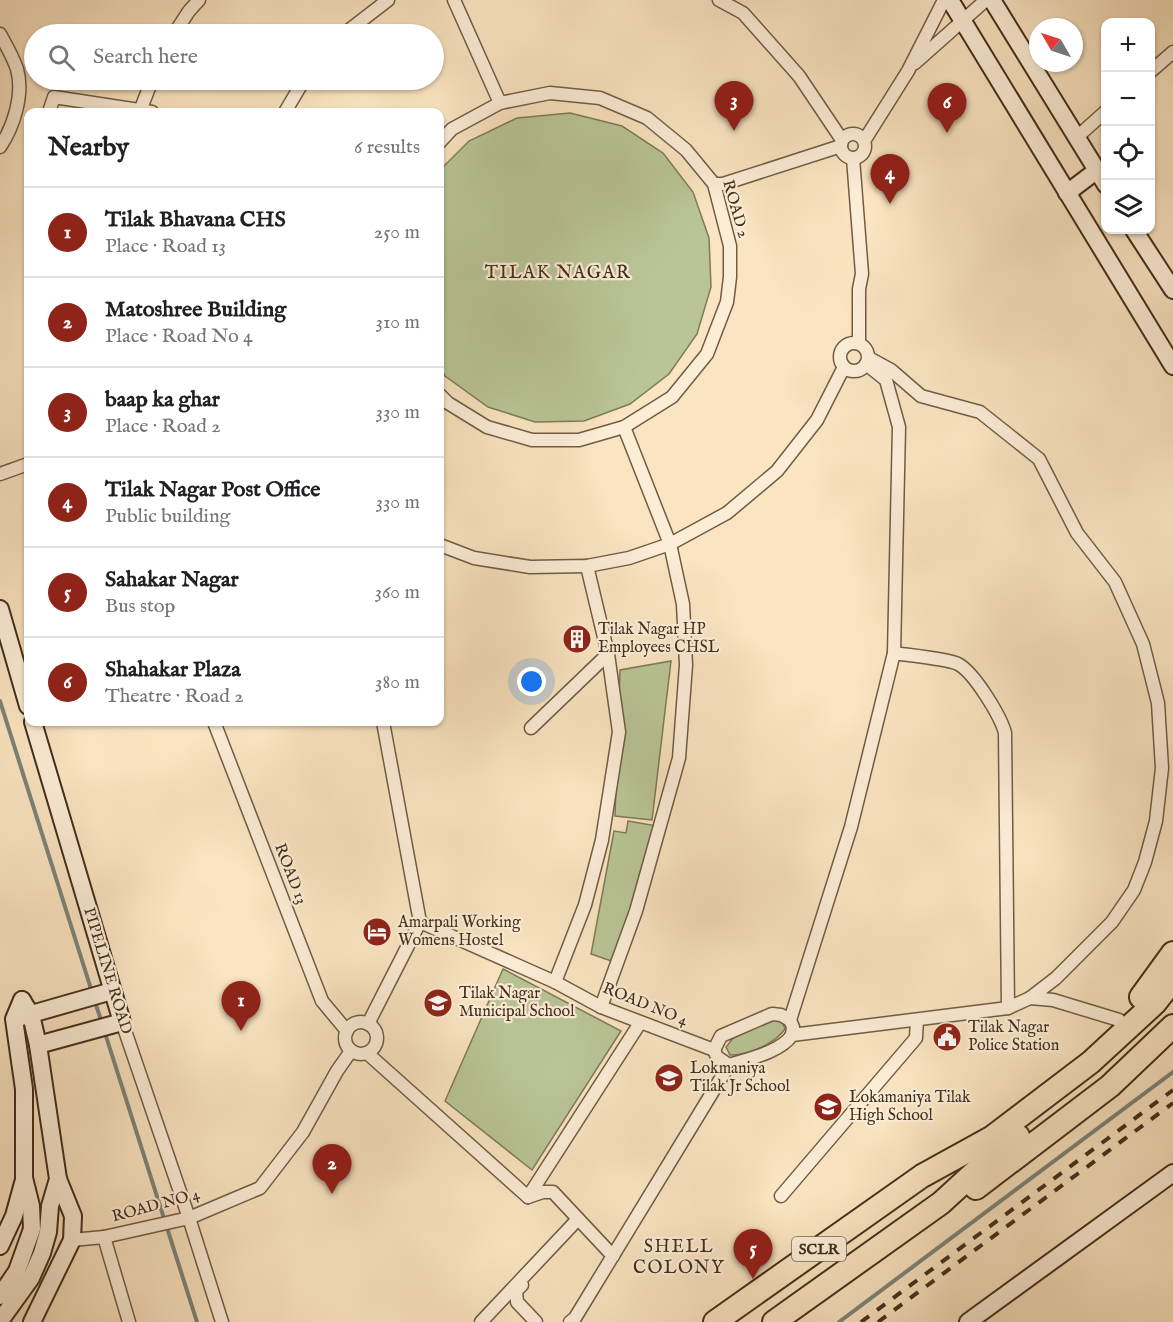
<!DOCTYPE html>
<html lang="en">
<head>
<meta charset="utf-8">
<style>
  body { margin:0; font-family:"IM FELL English",serif; background:#f2f2f2; color:#202124 }
  .controls { position:absolute; right:18px; top:18px; display:grid; overflow:hidden; border-radius:12px; box-shadow:0 2px 4px #0004 }
  .controls button { width:54px; height:54px; display:grid; place-items:center; padding:0; border:0; border-bottom:2px solid #e0e0e0; background:#fff; color:#202124; font:30px sans-serif }
  .compass { position:absolute; left:1029px; top:18px; width:54px; height:54px; border-radius:50%; background:#fff; box-shadow:0 2px 4px #0004; rotate:309deg }
  .you { position:absolute; left:532px; top:682px; width:21px; height:21px; margin:-15px; border:4px solid #fff; border-radius:50%; background:#1a73e8; box-shadow:0 0 0 9px #1a73e833 }
  .badge { display:grid; place-items:center; width:39px; height:39px; border-radius:50%; background:#8f2418; color:#fff; font-size:20px; font-weight:700 }
  .pin { position:absolute; translate:-50% -50px; filter:drop-shadow(0 2px 3px #0008) }
  .pin::after { content:''; position:absolute; top:32px; width:21px; height:18px; background:inherit; clip-path:polygon(0 0,100% 0,50% 100%) }
  .list { margin:0; padding:0; list-style:none }
  h2 { display:flex; justify-content:space-between; align-items:center; height:78px; margin:0; padding:0 24px; font-size:26px }
  h2 small { font-size:20px; font-weight:400; color:#757577 }
  .list li { display:grid; grid-template-columns:39px 1fr auto; gap:18px; align-items:center; box-sizing:border-box; height:90px; padding:0 24px; border-top:2px solid #e0e0e0 }
  .list b { display:block; font-size:22px; white-space:nowrap }
  .list p { margin:0; font-size:20px; white-space:nowrap; color:#757577 }
  .list em { font-size:20px; font-style:normal; color:#757577 }
  .icon { flex:none; width:33px; height:33px; fill:none; stroke:currentColor; stroke-width:2; stroke-linecap:round; stroke-linejoin:round }
  .map { position:relative; flex:none; width:1173px; height:1322px; overflow:hidden }
  .search { position:absolute; background:#fff; box-shadow:0 2px 4px #0004; left:24px; top:24px; width:420px; height:66px; display:flex; align-items:center; gap:15px; box-sizing:border-box; padding:0 21px; border-radius:33px; color:#757577; font-size:22px }
  .panel { position:absolute; background:#fff; box-shadow:0 2px 4px #0004; left:24px; top:108px; width:420px; height:618px; border-radius:12px }
  .map>svg:first-child { display:block }
  .green { fill:#b9c597; stroke:#7e7a59; stroke-width:1.5 }
  .lines { fill:none; stroke-linecap:round; stroke-linejoin:round }
  .stream { stroke:#7b847b; stroke-width:4 }
  .street-casing { stroke:#705c44; stroke-width:15 }
  .secondary-casing { stroke:#422e1b; stroke-width:20 }
  .highway-casing { stroke:#422e1b; stroke-width:26 }
  .street { stroke:#fcedd7; stroke-width:12 }
  .secondary { stroke:#fcedd7; stroke-width:16 }
  .highway { stroke:#fae4c1; stroke-width:22 }
  .rail { stroke:#422e1b; stroke-width:4; stroke-dasharray:10 10; stroke-linecap:butt }
  .labels { text-anchor:middle; dominant-baseline:central; stroke-width:4.5; stroke-linejoin:round; paint-order:stroke }
  .shield { fill:#fcedd7; stroke:#7a6753; stroke-width:1.5 }
  .shield-label { font-size:15px; font-weight:bold; fill:#422e1b }
  .street-label { font-size:16px; fill:#422e1b; stroke:#fcedd7 }
  .poi-label { font-size:16px; fill:#422e1b; stroke:#fcedd7; text-anchor:start }
  .neighbourhood-label { font-size:18px; letter-spacing:1.5px; fill:#422e1b; stroke:#fcedd7 }
</style>
</head>
<body>
<div class="map">
<svg width="1173" height="1322" viewBox="0 0 1173 1322">
  <rect width="100%" height="100%" fill="#fae4c1"/>
  <filter id="stains"><feTurbulence type="fractalNoise" baseFrequency=".00333" numOctaves="4"/><feColorMatrix values="0 0 0 0 .2 0 0 0 0 .09 0 0 0 0 .02 0 0 0 .5 -.17"/></filter>
  <radialGradient id="worn" r=".72"><stop offset=".6" stop-color="#630" stop-opacity="0"/><stop offset="1" stop-color="#630" stop-opacity=".3"/></radialGradient>
  <!-- green -->
  <g class="green">
    <polygon points="570,113 622,126 663,153 693,192 709,238 711,287 697,334 669,374 630,404 584,421 535,422 488,407 445,376 440,367 440,170 469,141 517,118"/>
    <polygon points="671,661 652,820 615,816 620,670"/>
    <polygon points="628,821 657,826 617,963 591,954 614,831 626,833"/>
    <polygon points="503,969 621,1031 532,1170 445,1101"/>
    <path d="M774,1019L782,1022L785,1029C774,1044 748,1056 730,1055L726,1047L734,1037Z"/>
  </g>
  <g class="lines">
    <!-- stream -->
    <g class="stream">
      <polyline points="0,701 92,992"/>
      <polyline points="95,1002 102,1023"/>
      <polyline points="104,1030 197,1322"/>
      <polyline points="839,1322 1173,1072"/>
    </g>
    <!-- street casing -->
    <g class="street-casing">
      <g id="street">
        <polyline points="454,0 500,103"/>
        <polyline points="719,0 743,13 799,76 842,140"/>
        <path d="M0,34C6,45 13,57 17,69C24,94 14,126 0,147"/>
        <polyline points="174,34 189,11 199,0"/>
        <polyline points="344,34 388,0"/>
        <polyline points="915,63 986,0"/>
        <polyline points="1150,72 1173,52"/>
        <polyline points="140,111 152,80"/>
        <polyline points="49,112 54,97 152,112"/>
        <polyline points="285,112 304,80"/>
        <circle cx="853" cy="146" r="12"/>
        <polyline points="1076,138 1106,111"/>
        <polyline points="864,141 908,71 944,0"/>
        <polyline points="440,142 452,129 500,103 550,93 600,98 647,118 686,150 714,184 730,246 730,277 727,302 707,354 672,397 624,427 579,440 532,440 487,427 448,403 440,395"/>
        <polyline points="853,158 862,274 859,289 859,343"/>
        <polyline points="714,184 723,184 841,146"/>
        <circle cx="854" cy="357" r="14"/>
        <polyline points="869,358 891,370 921,396 980,412 1039,459 1077,533 1115,582 1143,644 1158,703 1162,768 1156,821 1145,862 1134,890 1112,922 1056,978 1030,998"/>
        <polyline points="0,474 28,464"/>
        <polyline points="440,545 474,558 530,567 587,566 629,558 670,544 727,513 777,471 817,420 844,367"/>
        <path d="M894,653C907,655 949,659 958,664C974,672 1001,717 1005,733L1008,1008"/>
        <polyline points="214,722 322,1001 347,1031"/>
        <polyline points="383,722 420,922"/>
        <polyline points="531,728 608,654"/>
        <path d="M420,922L555,982L601,1007L714,1050L717,1057L729,1065C748,1059 781,1052 792,1035"/>
        <polyline points="555,982 585,905 602,840 619,732 608,654 587,566"/>
        <polyline points="601,1007 636,911 679,758 686,665 683,604 670,544 624,427"/>
        <polyline points="122,1022 189,1218 222,1322"/>
        <circle cx="361" cy="1038" r="16"/>
        <polyline points="368,1024 420,922"/>
        <polyline points="792,1035 793,1027 790,1020 851,827 894,653 899,427 886,380 866,364"/>
        <polyline points="792,1035 1008,1008 1030,998 1053,1000 1119,1020"/>
        <polyline points="714,1050 721,1036 772,1014 781,1015 790,1020"/>
        <polyline points="367,1053 528,1197"/>
        <polyline points="781,1196 916,1038 917,1020"/>
        <polyline points="528,1197 640,1023"/>
        <polyline points="528,1197 543,1192 553,1192 613,1256"/>
        <polyline points="104,1237 129,1322"/>
        <polyline points="72,1240 104,1237 189,1218 260,1188 303,1132 337,1071 351,1051"/>
        <polyline points="522,1285 516,1291 517,1302 536,1322"/>
        <polyline points="481,1322 578,1219"/>
        <polyline points="570,1322 575,1318 729,1065"/>
      </g>
    </g>
    <!-- secondary casing -->
    <g class="secondary-casing">
      <g id="secondary">
        <polyline points="950,0 1173,366"/>
        <polyline points="992,0 1106,185"/>
        <polyline points="1067,193 1096,171"/>
        <polyline points="1134,230 1173,290"/>
        <polyline points="0,609 28,706"/>
        <polyline points="33,722 122,1022 38,1045"/>
        <polyline points="21,1017 112,991"/>
        <polyline points="0,1246 14,1216 23,1183"/>
        <polyline points="0,1296 17,1271 32,1229 31,1206 24,1178 24,1089 14,1019 22,1000"/>
        <polyline points="0,1321 31,1278 42,1253 48,1232 50,1206 58,1179 38,1045 31,1015 22,1000"/>
        <polyline points="32,1322 72,1240 73,1216 58,1179"/>
        <polyline points="968,1322 1173,1173"/>
      </g>
    </g>
    <!-- highway casing -->
    <g class="highway-casing">
      <g id="highway">
        <polyline points="1141,997 1173,953"/>
        <polyline points="976,1188 1110,1086 1173,1026"/>
        <polyline points="715,1322 922,1176 991,1138 1091,1062 1155,1003 1173,980"/>
        <polyline points="774,1322 941,1203 1000,1149 1018,1136"/>
      </g>
    </g>
    <!-- street -->
    <use href="#street" class="street"/>
    <!-- secondary -->
    <use href="#secondary" class="secondary"/>
    <!-- highway -->
    <use href="#highway" class="highway"/>
    <!-- rail -->
    <g class="rail">
      <polyline points="861,1322 1173,1090"/>
      <polyline points="878,1322 1173,1103"/>
    </g>
  </g>
  <!-- icons -->
  <defs>
    <g id="building-disc" transform="scale(1.5)"><circle r="9.5" fill="#8f2418" stroke="#fcedd7"/><path d="M-4-6H4V6H1V3H-1V6H-4ZM-2.5-4.3h1.7v1.8h-1.7ZM.8-4.3h1.7v1.8H.8ZM-2.5-1h1.7V.8h-1.7ZM.8-1h1.7V.8H.8Z" fill="#fff"/></g>
    <g id="hotel-disc" transform="scale(1.5)"><circle r="9.5" fill="#8f2418" stroke="#fcedd7"/><path d="M-6-4.5h1.5V1H6V5H4.5V3h-9V5H-6ZM-4 0a1.8 1.8 0 1 1 3.6 0ZM.5 0V-2.5h3Q6-2.5 6 0Z" fill="#fff"/></g>
    <g id="school-disc" transform="scale(1.5)"><circle r="9.5" fill="#8f2418" stroke="#fcedd7"/><path d="M0-5L7-2L0 1L-7-2ZM-4 1L0 2.5L4 1V4Q0 6-4 4Z" fill="#fff"/></g>
    <g id="civic-disc" transform="scale(1.5)"><circle r="9.5" fill="#8f2418" stroke="#fcedd7"/><path d="M-.6-6.5H3V-4.5H.6V-3L4-1V1h2V6H-6V1h2V-1L-.6-3ZM-1.2 2.5V6h2.4V2.5Z" fill="#fff"/></g>
  </defs>
  <g fill-rule="evenodd">
    <use href="#building-disc" x="577" y="639"/>
    <use href="#hotel-disc" x="377" y="932"/>
    <use href="#school-disc" x="438" y="1003"/>
    <use href="#civic-disc" x="947" y="1037"/>
    <use href="#school-disc" x="669" y="1078"/>
    <use href="#school-disc" x="828" y="1107"/>
  </g>
  <g class="labels">
    <!-- shield labels -->
    <rect class="shield" x="792" y="1237" width="54" height="24" rx="4.5"/>
    <g class="shield-label">
      <text x="819" y="1249">SCLR</text>
    </g>
    <!-- street labels -->
    <g class="street-label">
      <text transform="translate(735 209) rotate(74)">ROAD 2</text>
      <text transform="translate(290 874) rotate(69)">ROAD 13</text>
      <text transform="translate(107 971) rotate(73)">PIPELINE ROAD</text>
      <text transform="translate(645 1005) rotate(22)">ROAD NO 4</text>
      <text transform="translate(156 1206) rotate(-15)">ROAD NO 4</text>
    </g>
    <!-- poi labels -->
    <g class="poi-label">
      <text x="598" y="630">Tilak Nagar HP<tspan x="598" dy="18">Employees CHSL</tspan></text>
      <text x="398" y="923">Amarpali Working<tspan x="398" dy="18">Womens Hostel</tspan></text>
      <text x="459" y="994">Tilak Nagar<tspan x="459" dy="18">Municipal School</tspan></text>
      <text x="968" y="1028">Tilak Nagar<tspan x="968" dy="18">Police Station</tspan></text>
      <text x="690" y="1069">Lokmaniya<tspan x="690" dy="18">Tilak Jr School</tspan></text>
      <text x="849" y="1098">Lokamaniya Tilak<tspan x="849" dy="18">High School</tspan></text>
    </g>
    <!-- neighbourhood labels -->
    <g class="neighbourhood-label">
      <text x="558" y="273">TILAK NAGAR</text>
      <text x="679" y="1247">SHELL<tspan x="679" dy="21">COLONY</tspan></text>
    </g>
  </g>
  <rect width="100%" height="100%" filter="url(#stains)"/>
  <rect width="100%" height="100%" fill="url(#worn)"/>
</svg>
<div class="controls">
<button>+</button>
<button>−</button>
<button><svg class="icon" aria-label="locate" viewBox="0 0 24 24"><circle cx="12" cy="12" r="6"/><path d="M12 2v4M12 18v4M2 12h4M18 12h4"/></svg></button>
<button><svg class="icon" aria-label="layers" viewBox="0 0 24 24"><path d="M12 4l9 5-9 5-9-5zM3 14l9 5 9-5"/></svg></button>
</div>
<svg class="compass" viewBox="-18 -18 36 36"><path d="M0-13l5 13h-10z" fill="#e53935"/><path d="M0 13l5-13h-10z" fill="#757577"/></svg>
<div class="you"></div>
<div class="pin badge" style="left:241px;top:1031px">1</div>
<div class="pin badge" style="left:332px;top:1194px">2</div>
<div class="pin badge" style="left:734px;top:131px">3</div>
<div class="pin badge" style="left:890px;top:204px">4</div>
<div class="pin badge" style="left:753px;top:1279px">5</div>
<div class="pin badge" style="left:947px;top:133px">6</div>
<div class="search"><svg class="icon" aria-label="search" viewBox="0 0 24 24"><circle cx="10" cy="10" r="6"/><path d="M15 15l6 6"/></svg>Search here</div>
<section class="panel">
<h2>Nearby<small>6 results</small></h2>
<ul class="list">
<li><span class="badge">1</span><div><b>Tilak Bhavana CHS</b><p>Place · Road 13</p></div><em>250 m</em></li>
<li><span class="badge">2</span><div><b>Matoshree Building</b><p>Place · Road No 4</p></div><em>310 m</em></li>
<li><span class="badge">3</span><div><b>baap ka ghar</b><p>Place · Road 2</p></div><em>330 m</em></li>
<li><span class="badge">4</span><div><b>Tilak Nagar Post Office</b><p>Public building</p></div><em>330 m</em></li>
<li><span class="badge">5</span><div><b>Sahakar Nagar</b><p>Bus stop</p></div><em>360 m</em></li>
<li><span class="badge">6</span><div><b>Shahakar Plaza</b><p>Theatre · Road 2</p></div><em>380 m</em></li>
</ul>
</section>
</div>
</body>
</html>
